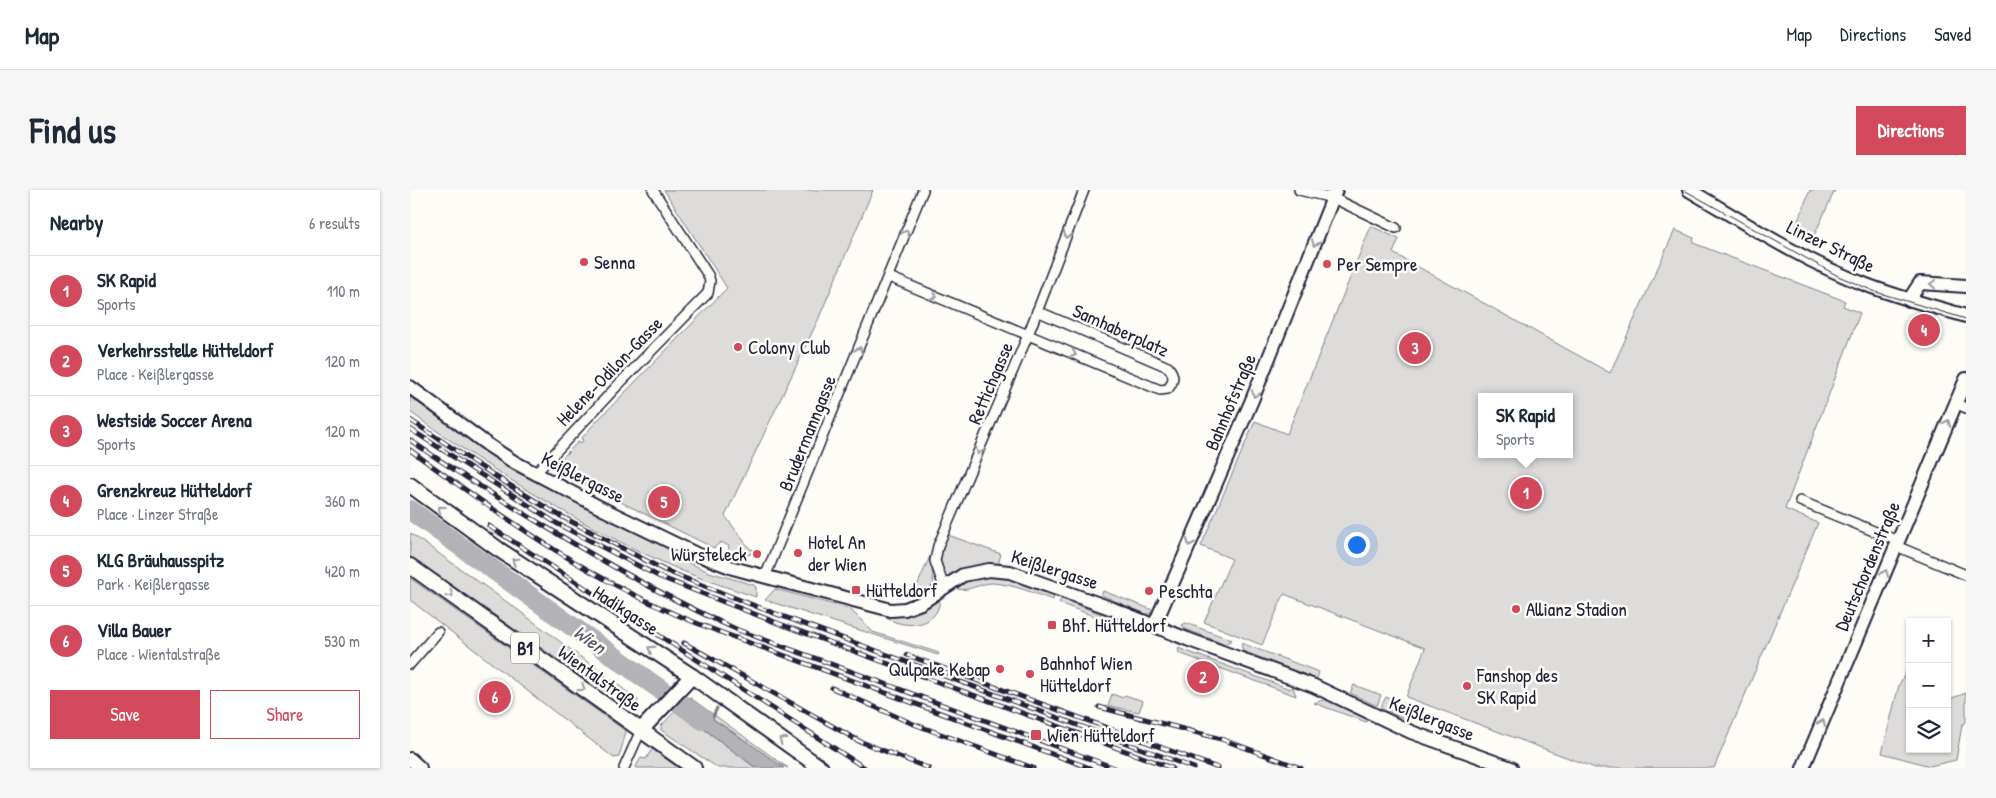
<!DOCTYPE html>
<html lang="en">
<head>
<meta charset="utf-8">
<style>
  body { margin:0; font-family:"Patrick Hand",sans-serif; background:#f6f6f7; color:#1f2937 }
  .controls { position:absolute; right:15px; bottom:15px; display:grid; overflow:hidden; border-radius:0px; box-shadow:0 1px 4px #0004 }
  .controls button { width:45px; height:45px; display:grid; place-items:center; padding:0; border:0; border-bottom:1px solid #e0e1e3; background:#fff; color:#1f2937; font:25px sans-serif }
  .you { position:absolute; left:946px; top:354px; width:18px; height:18px; margin:-12px; border:4px solid #fff; border-radius:50%; background:#1a73e8; box-shadow:0 0 0 8px #1a73e833 }
  .badge { display:grid; place-items:center; width:32px; height:32px; border-radius:50%; background:#d1495b; color:#fff; font-size:16px; font-weight:700 }
  .pin { position:absolute; translate:-50% -50%; border:2px solid #fff; box-shadow:0 1px 5px #0006 }
  .popup { position:absolute; left:1068px; top:203px; width:95px; height:65px; box-sizing:border-box; display:grid; place-content:center; border-radius:0px; background:#fff; filter:drop-shadow(0 1px 4px #0005); font-size:16px; white-space:nowrap; color:#747a83 }
  .popup b { font-size:19px; color:#1f2937 }
  .popup::after { content:''; position:absolute; left:50%; top:100%; margin-left:-10px; border:10px solid transparent; border-top-color:#fff }
  .list { margin:0; padding:0; list-style:none }
  h2 { display:flex; justify-content:space-between; align-items:center; height:65px; margin:0; padding:0 20px; font-size:21px }
  h2 small { font-size:16px; font-weight:400; color:#747a83 }
  .list li { display:grid; grid-template-columns:32px 1fr auto; gap:15px; align-items:center; box-sizing:border-box; height:70px; padding:0 20px; border-top:1px solid #e0e1e3 }
  .list b { display:block; font-size:19px; white-space:nowrap }
  .list p { margin:0; font-size:16px; white-space:nowrap; color:#747a83 }
  .list em { font-size:16px; font-style:normal; color:#747a83 }
  .actions { display:flex; gap:10px; padding:15px 20px }
  .actions a { flex:1; padding:11px 0; border:1px solid #d1495b; border-radius:0px; text-align:center; font-size:18px; color:#d1495b }
  .actions .main { background:#d1495b; color:#fff }
  .icon { flex:none; width:28px; height:28px; fill:none; stroke:currentColor; stroke-width:2; stroke-linecap:round; stroke-linejoin:round }
  .map { position:relative; flex:none; width:1556px; height:578px; overflow:hidden; border-radius:0px }
  header { display:flex; align-items:center; gap:30px; box-sizing:border-box; height:70px; padding:0 25px; background:#fff; border-bottom:1px solid #e0e1e3 }
  header strong { font-size:24px }
  nav { display:flex; gap:28px; margin-inline-start:auto; font-size:18px }
  .intro { display:flex; align-items:center; justify-content:space-between; box-sizing:border-box; height:120px; padding:0 30px }
  h1 { margin:0; font-size:35px }
  .button { padding:12px 22px; border-radius:0px; background:#d1495b; color:#fff; font-size:18px; font-weight:700 }
  main { display:flex; gap:30px; padding:0 30px }
  aside { flex:1; background:#fff; border-radius:0px; box-shadow:0 1px 4px #0004 }
  .map>svg:first-child { display:block }
  .green { fill:#dddcdb; stroke:#807f8b; fill-rule:evenodd }
  .water { fill:#b2b2b7; stroke:#787885 }
  .lines { fill:none; stroke-linecap:round; stroke-linejoin:round }
  .stream { stroke:#787885; stroke-width:3 }
  .river { stroke:#b2b2b7; stroke-width:20 }
  .street-casing { stroke:#22223b; stroke-width:12 }
  .secondary-casing { stroke:#22223b; stroke-width:16 }
  .primary-casing { stroke:#22223b; stroke-width:18 }
  .street { stroke:#fdfcf7; stroke-width:9 }
  .secondary { stroke:#fdfcf7; stroke-width:12 }
  .primary { stroke:#fdfcf7; stroke-width:14 }
  .tram { stroke:#22223b; stroke-width:1 }
  .rail-casing { stroke:#22223b; stroke-width:5 }
  .rail { stroke:#fdfcf7; stroke-width:3; stroke-dasharray:9; stroke-linecap:butt }
  .oneway { stroke:#9a9aa2 }
  .poi-dot { fill:#d1495b; stroke:#fdfcf7; stroke-width:2 }
  .labels { text-anchor:middle; dominant-baseline:central; stroke-width:5; stroke-linejoin:round; paint-order:stroke }
  .shield { fill:#fdfcf7; stroke:#646373; stroke-width:1 }
  .shield-label { font-size:18px; font-weight:bold; fill:#22223b }
  .street-label { font-size:19px; fill:#22223b; stroke:#fdfcf7 }
  .poi-label { font-size:19px; fill:#22223b; stroke:#fdfcf7; text-anchor:start }
  .water-label { font-size:20px; font-style:italic; fill:#545466; stroke:#fdfcf7 }
</style>
</head>
<body>
<header>
<strong>Map</strong>
<nav><a>Map</a><a>Directions</a><a>Saved</a></nav>
</header>
<div class="intro"><h1>Find us</h1><a class="button">Directions</a></div>
<main>
<aside>
<h2>Nearby<small>6 results</small></h2>
<ul class="list">
<li><span class="badge">1</span><div><b>SK Rapid</b><p>Sports</p></div><em>110 m</em></li>
<li><span class="badge">2</span><div><b>Verkehrsstelle Hütteldorf</b><p>Place · Keißlergasse</p></div><em>120 m</em></li>
<li><span class="badge">3</span><div><b>Westside Soccer Arena</b><p>Sports</p></div><em>120 m</em></li>
<li><span class="badge">4</span><div><b>Grenzkreuz Hütteldorf</b><p>Place · Linzer Straße</p></div><em>360 m</em></li>
<li><span class="badge">5</span><div><b>KLG Bräuhausspitz</b><p>Park · Keißlergasse</p></div><em>420 m</em></li>
<li><span class="badge">6</span><div><b>Villa Bauer</b><p>Place · Wientalstraße</p></div><em>530 m</em></li>
</ul>
<div class="actions"><a class="main">Save</a><a>Share</a></div>
</aside>
<div class="map">
<svg width="1556" height="578" viewBox="0 0 1556 578">
  <rect width="100%" height="100%" fill="#fdfcf7"/>
  <filter id="ink" filterUnits="userSpaceOnUse"><feTurbulence type="fractalNoise" baseFrequency=".02" numOctaves="2"/><feDisplacementMap in="SourceGraphic" scale="10" xChannelSelector="R" yChannelSelector="G"/><feConvolveMatrix kernelMatrix="1 2 1 2 8 2 1 2 1" color-interpolation-filters="sRGB"/></filter>
  <g filter="url(#ink)">
    <!-- green -->
    <g class="green">
      <polygon points="254,0 463,0 408,130 315,326 340,359 349,361 329,368 318,364 319,356 311,352 304,358 144,279 145,275 169,251 171,253 173,250 171,249 185,233 317,98"/>
      <polygon points="1400,0 1425,0 1403,48 1385,38"/>
      <path d="M961,36L989,49L983,63L1200,183L1265,40L1284,48L1283,53L1435,111L1433,116L1450,123L1375,319L1408,333L1304,578H1185L996,507L1015,458L874,404L852,455L794,432L822,369L791,356L845,231L877,244ZM1072,207H1160V264H1072Z"/>
      <path d="M0,207L102,280L268,362L266,367L299,382L344,395L346,397V407C320,398 294,390 270,380C174,338 85,283 0,222Z"/>
      <polygon points="0,343 104,417 228,510 228,514 217,514 174,488 0,366"/>
      <path d="M538,345L591,364L588,375L537,386C524,375 534,357 538,345Z"/>
      <polygon points="520,366 524,395 517,403 500,412"/>
      <path d="M578,386L592,387L644,406L643,410C623,403 603,394 582,393C571,393 557,402 548,399L549,394Z"/>
      <polygon points="0,388 213,539 216,542 209,567 204,568 0,410"/>
      <polygon points="365,399 440,419 463,442 529,463 528,465 355,410"/>
      <path d="M693,401L743,420L739,424C732,424 702,409 691,405Z"/>
      <polygon points="651,409 719,434 718,439 649,413"/>
      <path d="M526,410L530,411C526,438 496,439 476,428L501,424Z"/>
      <polygon points="776,433 822,450 814,454 775,439 772,435"/>
      <polygon points="831,453 909,482 907,489 833,461"/>
      <polygon points="768,458 880,499 883,497 886,506 769,463"/>
      <polygon points="1497,480 1500,480 1500,559 1537,559 1537,510 1556,503 1556,532 1552,535 1546,570 1520,576 1472,563 1489,495"/>
      <polygon points="944,495 971,505 967,516 940,503"/>
      <polygon points="702,504 713,508 715,505 733,511 729,522 698,516"/>
      <polygon points="279,507 378,578 360,570 329,546 275,511"/>
      <polygon points="976,507 1002,517 993,528 970,518"/>
      <polygon points="916,509 958,529 956,532 904,513"/>
      <polygon points="267,519 346,578 308,578 251,540 251,536"/>
      <polygon points="242,559 269,578 225,578 231,568 236,569"/>
    </g>
    <!-- water -->
    <path class="water" d="M275,511C309,533 343,555 374,578H346L267,519Z"/>
    <g class="lines">
      <!-- stream -->
      <polyline class="stream" points="301,531 307,518"/>
      <!-- river -->
      <polyline class="river" points="0,320 293,530"/>
      <!-- street casing -->
      <g class="street-casing">
        <g id="street">
          <polyline points="889,0 923,8 986,38"/>
          <path d="M479,87L750,200L758,199C764,191 765,185 758,177L627,121"/>
          <polyline points="1545,213 1556,218"/>
          <polyline points="125,284 208,195 298,103 300,91 298,85 243,0"/>
          <polyline points="1390,311 1488,351"/>
          <polyline points="1486,356 1556,385"/>
          <polyline points="355,387 513,0"/>
          <polyline points="534,397 525,371 528,356 618,145 674,0"/>
          <polyline points="0,474 28,442"/>
          <polyline points="214,578 231,540"/>
        </g>
      </g>
      <!-- secondary casing -->
      <g class="secondary-casing">
        <g id="secondary">
          <path d="M1279,0C1335,33 1393,71 1454,94C1487,107 1522,116 1556,126"/>
          <polyline points="1499,110 1510,93 1556,96"/>
          <polyline points="0,197 78,255 104,272 191,318 286,364 323,378 462,415 481,420 495,419 511,413 553,385 579,380 600,382 703,419 777,449 904,496 1001,542 1101,578"/>
          <polyline points="744,436 842,210 926,0"/>
          <polyline points="0,569 10,578"/>
          <polyline points="1393,578 1556,189"/>
        </g>
      </g>
      <!-- primary casing -->
      <g class="primary-casing">
        <g id="primary">
          <polyline points="0,295 88,359 282,486 411,578"/>
          <polyline points="0,376 284,578"/>
          <polyline points="231,540 282,486"/>
        </g>
      </g>
      <!-- street -->
      <use href="#street" class="street"/>
      <!-- secondary -->
      <use href="#secondary" class="secondary"/>
      <!-- primary -->
      <use href="#primary" class="primary"/>
      <!-- tram -->
      <polyline class="tram" points="1274,0 1428,86 1466,102 1556,129"/>
      <!-- rail casing -->
      <g class="rail-casing">
        <g id="rail">
          <polyline points="0,230 88,288 145,323 254,380 353,419 784,578"/>
          <polyline points="0,239 146,333 250,387 370,434 762,578"/>
          <path d="M0,250C46,282 93,311 141,340C202,377 263,411 328,440L705,578"/>
          <path d="M0,260C95,329 191,398 302,439L680,578"/>
          <polyline points="79,336 455,578"/>
          <polyline points="274,453 449,551"/>
          <polyline points="497,465 808,578"/>
          <polyline points="422,498 501,533 623,578"/>
          <polyline points="689,517 811,549 891,578"/>
          <polyline points="444,549 518,578"/>
        </g>
      </g>
      <!-- rail -->
      <use href="#rail" class="rail"/>
    </g>
    <!-- one-way arrows -->
    <defs><path id="oneway-chevron" d="M-2-3.5L2.5 0L-2 3.5" fill="none" stroke-width="1.6" stroke-linecap="round" stroke-linejoin="round" transform="scale(1.25)"/></defs>
    <g class="oneway">
      <use href="#oneway-chevron" transform="translate(496 43) rotate(-68)"/>
      <use href="#oneway-chevron" transform="translate(657 45) rotate(111)"/>
      <use href="#oneway-chevron" transform="translate(905 53) rotate(112)"/>
      <use href="#oneway-chevron" transform="translate(1523 94) rotate(-175)"/>
      <use href="#oneway-chevron" transform="translate(524 106) rotate(23)"/>
      <use href="#oneway-chevron" transform="translate(449 160) rotate(-68)"/>
      <use href="#oneway-chevron" transform="translate(663 164) rotate(23)"/>
      <use href="#oneway-chevron" transform="translate(845 204) rotate(112)"/>
      <use href="#oneway-chevron" transform="translate(1537 233) rotate(-68)"/>
      <use href="#oneway-chevron" transform="translate(569 261) rotate(113)"/>
      <use href="#oneway-chevron" transform="translate(31 319) rotate(-143)"/>
      <use href="#oneway-chevron" transform="translate(780 353) rotate(114)"/>
      <use href="#oneway-chevron" transform="translate(105 371) rotate(-147)"/>
      <use href="#oneway-chevron" transform="translate(1475 383) rotate(-68)"/>
      <use href="#oneway-chevron" transform="translate(40 404) rotate(35)"/>
      <use href="#oneway-chevron" transform="translate(241 459) rotate(-147)"/>
      <use href="#oneway-chevron" transform="translate(172 498) rotate(35)"/>
      <use href="#oneway-chevron" transform="translate(1412 533) rotate(-67)"/>
      <use href="#oneway-chevron" transform="translate(372 550) rotate(-144)"/>
    </g>
  </g>
  <!-- markers -->
  <g class="poi-dot">
    <circle cx="174" cy="72" r="5"/>
    <circle cx="917" cy="74" r="5"/>
    <circle cx="328" cy="157" r="5"/>
    <circle cx="388" cy="363" r="5"/>
    <circle cx="347" cy="364" r="5"/>
    <rect x="441" y="395" width="10" height="10" rx="2.5"/>
    <circle cx="739" cy="401" r="5"/>
    <circle cx="1106" cy="419" r="5"/>
    <rect x="637" y="430" width="10" height="10" rx="2.5"/>
    <circle cx="590" cy="479" r="5"/>
    <circle cx="620" cy="484" r="5"/>
    <circle cx="1057" cy="496" r="5"/>
    <rect x="620" y="539" width="12" height="12" rx="2.5"/>
  </g>
  <g class="labels">
    <!-- shield labels -->
    <rect class="shield" x="101" y="442.5" width="28" height="31" rx="4"/>
    <g class="shield-label">
      <text x="115" y="458">B1</text>
    </g>
    <!-- street labels -->
    <g class="street-label">
      <text transform="translate(1421 56) rotate(26)">Linzer Straße</text>
      <text transform="translate(711 140) rotate(24)">Samhaberplatz</text>
      <text transform="translate(199 181) rotate(-46)">Helene-Odilon-Gasse</text>
      <text transform="translate(580 193) rotate(-67)">Rettichgasse</text>
      <text transform="translate(820 212) rotate(-67)">Bahnhofstraße</text>
      <text transform="translate(397 243) rotate(-68)">Brudermanngasse</text>
      <text transform="translate(173 287) rotate(27)">Keißlergasse</text>
      <text transform="translate(1457 376) rotate(-67)">Deutschordenstraße</text>
      <text transform="translate(645 379) rotate(18)">Keißlergasse</text>
      <text transform="translate(216 420) rotate(33)">Hadikgasse</text>
      <text transform="translate(190 488) rotate(36)">Wientalstraße</text>
      <text transform="translate(1022 528) rotate(22)">Keißlergasse</text>
    </g>
    <!-- poi labels -->
    <g class="poi-label">
      <text x="184" y="72">Senna</text>
      <text x="927" y="74">Per Sempre</text>
      <text x="338" y="157">Colony Club</text>
      <text x="398" y="352">Hotel An<tspan x="398" dy="22">der Wien</tspan></text>
      <text x="337" y="364" text-anchor="end">Würsteleck</text>
      <text x="456" y="400">Hütteldorf</text>
      <text x="749" y="401">Peschta</text>
      <text x="1116" y="419">Allianz Stadion</text>
      <text x="652" y="435">Bhf. Hütteldorf</text>
      <text x="630" y="473">Bahnhof Wien<tspan x="630" dy="22">Hütteldorf</tspan></text>
      <text x="580" y="479" text-anchor="end">Qulpake Kebap</text>
      <text x="1067" y="485">Fanshop des<tspan x="1067" dy="22">SK Rapid</tspan></text>
      <text x="637" y="545">Wien Hütteldorf</text>
    </g>
    <!-- water labels -->
    <g class="water-label">
      <text transform="translate(180 449) rotate(36)">Wien</text>
    </g>
  </g>
</svg>
<div class="controls">
<button>+</button>
<button>−</button>
<button><svg class="icon" aria-label="layers" viewBox="0 0 24 24"><path d="M12 4l9 5-9 5-9-5zM3 14l9 5 9-5"/></svg></button>
</div>
<div class="you"></div>
<div class="pin badge" style="left:1116px;top:303px">1</div>
<div class="popup"><b>SK Rapid</b>Sports</div>
<div class="pin badge" style="left:793px;top:487px">2</div>
<div class="pin badge" style="left:1005px;top:158px">3</div>
<div class="pin badge" style="left:1514px;top:140px">4</div>
<div class="pin badge" style="left:254px;top:312px">5</div>
<div class="pin badge" style="left:85px;top:507px">6</div>
</div>
</main>
</body>
</html>
